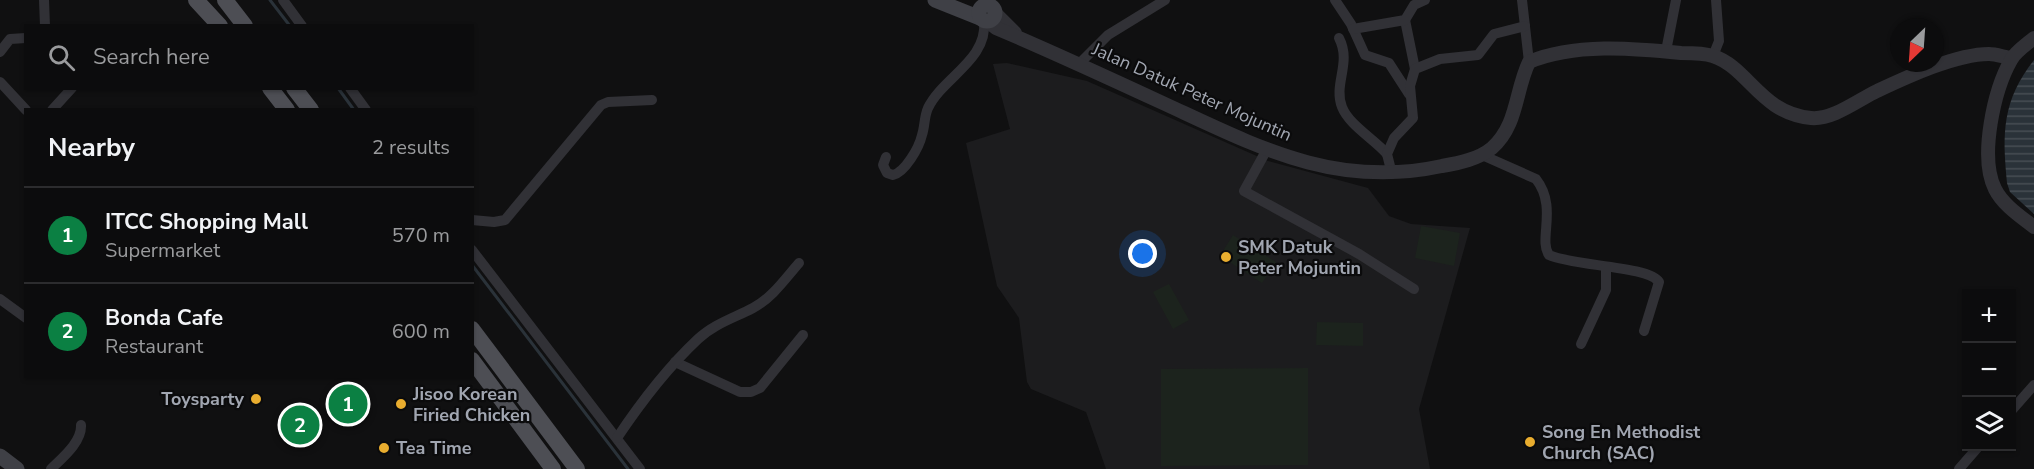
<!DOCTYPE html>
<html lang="en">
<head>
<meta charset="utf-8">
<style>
  body { margin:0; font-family:"Nunito Sans",sans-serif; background:#151516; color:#f1f3f6 }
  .controls { position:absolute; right:18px; bottom:18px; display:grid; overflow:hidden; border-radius:0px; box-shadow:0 2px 4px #0004 }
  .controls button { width:54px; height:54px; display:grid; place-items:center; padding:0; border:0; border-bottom:2px solid #2c2c2e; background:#0c0c0d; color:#f1f3f6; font:30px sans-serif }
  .compass { position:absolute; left:1890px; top:18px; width:54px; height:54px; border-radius:50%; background:#0c0c0d; box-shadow:0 2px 4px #0004; rotate:205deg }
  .you { position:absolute; left:1143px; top:254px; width:21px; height:21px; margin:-15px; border:4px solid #fff; border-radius:50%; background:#1a73e8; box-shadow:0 0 0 9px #1a73e833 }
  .badge { display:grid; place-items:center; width:39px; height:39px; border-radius:50%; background:#0b8043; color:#fff; font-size:20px; font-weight:700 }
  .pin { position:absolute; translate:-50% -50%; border:3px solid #fff; box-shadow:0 2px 6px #0006 }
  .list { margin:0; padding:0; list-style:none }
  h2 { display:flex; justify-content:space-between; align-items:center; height:78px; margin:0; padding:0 24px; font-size:26px }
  h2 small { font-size:20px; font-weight:400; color:#9a9b9d }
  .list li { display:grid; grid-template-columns:39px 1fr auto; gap:18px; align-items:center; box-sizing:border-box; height:96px; padding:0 24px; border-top:2px solid #2c2c2e }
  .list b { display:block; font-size:22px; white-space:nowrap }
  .list p { margin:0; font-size:20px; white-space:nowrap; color:#9a9b9d }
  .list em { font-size:20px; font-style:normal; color:#9a9b9d }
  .icon { flex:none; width:33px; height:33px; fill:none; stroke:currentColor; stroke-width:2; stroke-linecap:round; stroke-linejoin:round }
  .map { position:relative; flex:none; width:2034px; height:469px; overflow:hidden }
  .search { position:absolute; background:#0c0c0d; box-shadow:0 2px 4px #0004; left:24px; top:24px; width:450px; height:66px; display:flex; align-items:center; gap:15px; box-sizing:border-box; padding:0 21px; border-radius:0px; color:#9a9b9d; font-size:22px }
  .panel { position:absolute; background:#0c0c0d; box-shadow:0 2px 4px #0004; left:24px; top:108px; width:450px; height:270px; border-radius:0px }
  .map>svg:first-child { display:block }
  .built { fill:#1c1c1e }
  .grass { fill:#1c231d }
  .water { fill:url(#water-rules) }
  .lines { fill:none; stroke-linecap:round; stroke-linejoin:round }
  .stream { stroke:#2a3239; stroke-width:3 }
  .minor { stroke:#313136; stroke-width:10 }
  .tertiary { stroke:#313136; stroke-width:14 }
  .secondary { stroke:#3f4046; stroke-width:15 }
  .primary { stroke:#4d4e54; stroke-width:16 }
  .poi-dot { fill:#e9ad2f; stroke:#0b0b0c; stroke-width:2 }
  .labels { text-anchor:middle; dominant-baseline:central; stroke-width:4.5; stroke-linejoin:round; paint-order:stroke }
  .street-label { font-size:18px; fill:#a1a6b1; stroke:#0b0b0c }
  .poi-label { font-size:18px; font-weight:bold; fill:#a1a6b1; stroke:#0b0b0c; text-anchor:start }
</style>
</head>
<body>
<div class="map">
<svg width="2034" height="469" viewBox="0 0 2034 469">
  <defs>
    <pattern id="water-rules" width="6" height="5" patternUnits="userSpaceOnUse" patternTransform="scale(1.5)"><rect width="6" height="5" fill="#2a3239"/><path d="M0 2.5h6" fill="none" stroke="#464d53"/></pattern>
  </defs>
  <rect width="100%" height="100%" fill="#101011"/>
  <!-- built -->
  <polygon class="built" points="1007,63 1087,81 1268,161 1368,188 1389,216 1411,224 1470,228 1419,409 1430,469 1106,469 1086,412 1031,389 1027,382 1019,318 997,286 966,143 1010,129 993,64"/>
  <!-- grass -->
  <g class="grass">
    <polygon points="1421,226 1460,233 1454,266 1415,258"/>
    <polygon points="1233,235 1276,262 1262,283 1220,256"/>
    <polygon points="1169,284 1189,320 1173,329 1153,292"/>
    <polygon points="1317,322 1363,323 1363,346 1316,345"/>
    <polygon points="1308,368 1308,465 1161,466 1161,369"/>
  </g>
  <!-- water -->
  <path class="water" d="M2034,60V214L2010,192L2007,183C2002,133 2002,101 2034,60Z"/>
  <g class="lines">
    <!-- stream -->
    <g class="stream">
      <polyline points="270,0 290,26"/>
      <polyline points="338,88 354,110"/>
      <polyline points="472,265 628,469"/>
    </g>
    <!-- minor -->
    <g class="minor">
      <polyline points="44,0 45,26"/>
      <polyline points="283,0 302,26"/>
      <polyline points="1335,0 1351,24 1365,55 1389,63 1409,94"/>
      <polyline points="1522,0 1529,62"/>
      <polyline points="1405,20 1415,69"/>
      <polyline points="1353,29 1405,20 1414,5 1425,0"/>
      <path d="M1339,38C1352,63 1333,84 1342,107C1349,125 1374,139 1387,154"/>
      <polyline points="1666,51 1676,0"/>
      <polyline points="0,52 10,39 26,38"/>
      <polyline points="1713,56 1719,41 1716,0"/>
      <polyline points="1080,63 1108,35 1165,0"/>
      <polyline points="0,82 26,110"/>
      <polyline points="350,88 366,110"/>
      <polyline points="52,110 72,88"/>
      <polyline points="1266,151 1244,191 1359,254 1414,289"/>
      <path d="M1482,155L1536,179C1558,207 1538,240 1549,255C1572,266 1649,266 1659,282L1644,331"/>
      <path d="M886,157L883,165L887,173L893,175C905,172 919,148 922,135C925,126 924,117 928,108C943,77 988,60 984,21"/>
      <polyline points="1392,174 1387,154 1394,138 1413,118 1410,86 1415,69 1440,59 1478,55 1494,34 1525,26"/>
      <polyline points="472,220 494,222 505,220 601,105 608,102 652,100"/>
      <polyline points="472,250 640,469"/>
      <polyline points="0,299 26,318"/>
      <polyline points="1581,344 1606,290 1606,267"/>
      <polyline points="675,362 740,392 751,392 760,388 803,335"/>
      <polyline points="2012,410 2034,385"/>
      <path d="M617,438C641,402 666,369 698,339C714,324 734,318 753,308C772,298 785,279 799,263"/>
      <path d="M51,469C62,458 82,442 81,425"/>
      <polyline points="1959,469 1979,446"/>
    </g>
    <!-- tertiary -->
    <g class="tertiary">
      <polyline points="995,13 1015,33"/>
      <path d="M987,21L996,28C1053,52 1109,78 1165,104C1258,147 1336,189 1442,166C1459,163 1479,159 1492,148C1518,125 1515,91 1529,62C1574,43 1633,48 1681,53C1691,53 1704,53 1713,56C1749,68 1760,113 1811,118C1833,120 1858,100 1877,91C1907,77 1956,54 1989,54C1996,54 2004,57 2011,58"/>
      <path d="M2034,38C2027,44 2015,52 2011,60C1994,90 1979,157 1995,189C2003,205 2020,216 2034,227"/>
    </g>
    <!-- secondary -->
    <g class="secondary">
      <polyline points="935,0 980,18"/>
      <circle cx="987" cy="13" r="8"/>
      <polyline points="0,456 17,469"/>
    </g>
    <!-- primary -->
    <g class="primary">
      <polyline points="196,0 220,26"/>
      <polyline points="225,0 245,26"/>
      <polyline points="270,88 287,110"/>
      <polyline points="294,88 311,110"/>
      <polyline points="472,329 577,469"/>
      <polyline points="472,360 553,469"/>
    </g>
  </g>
  <!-- markers -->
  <g class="poi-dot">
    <circle cx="1226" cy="257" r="6"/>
    <circle cx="256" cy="399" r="6"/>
    <circle cx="401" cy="404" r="6"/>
    <circle cx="1530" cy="442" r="6"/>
    <circle cx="384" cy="448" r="6"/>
  </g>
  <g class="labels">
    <!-- street labels -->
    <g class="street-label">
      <text transform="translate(1192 92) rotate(24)">Jalan Datuk Peter Mojuntin</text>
    </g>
    <!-- poi labels -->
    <g class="poi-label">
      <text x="1238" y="247">SMK Datuk<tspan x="1238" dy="21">Peter Mojuntin</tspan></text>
      <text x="413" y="394">Jisoo Korean<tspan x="413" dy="21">Firied Chicken</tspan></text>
      <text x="244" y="399" text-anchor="end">Toysparty</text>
      <text x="1542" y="432">Song En Methodist<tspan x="1542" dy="21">Church (SAC)</tspan></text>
      <text x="396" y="448">Tea Time</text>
    </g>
  </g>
</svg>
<div class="controls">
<button>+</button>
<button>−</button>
<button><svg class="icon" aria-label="layers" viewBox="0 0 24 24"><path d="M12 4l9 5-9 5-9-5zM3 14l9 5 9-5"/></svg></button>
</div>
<svg class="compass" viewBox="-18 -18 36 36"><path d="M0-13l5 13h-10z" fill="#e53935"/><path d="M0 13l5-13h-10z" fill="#9a9b9d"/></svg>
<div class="you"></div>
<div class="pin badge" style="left:348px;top:404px">1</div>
<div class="pin badge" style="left:300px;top:425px">2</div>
<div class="search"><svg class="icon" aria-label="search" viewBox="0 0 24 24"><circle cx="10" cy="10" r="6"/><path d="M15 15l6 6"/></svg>Search here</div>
<section class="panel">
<h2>Nearby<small>2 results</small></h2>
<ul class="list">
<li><span class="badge">1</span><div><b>ITCC Shopping Mall</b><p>Supermarket</p></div><em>570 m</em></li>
<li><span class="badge">2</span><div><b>Bonda Cafe</b><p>Restaurant</p></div><em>600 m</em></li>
</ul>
</section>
</div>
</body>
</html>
